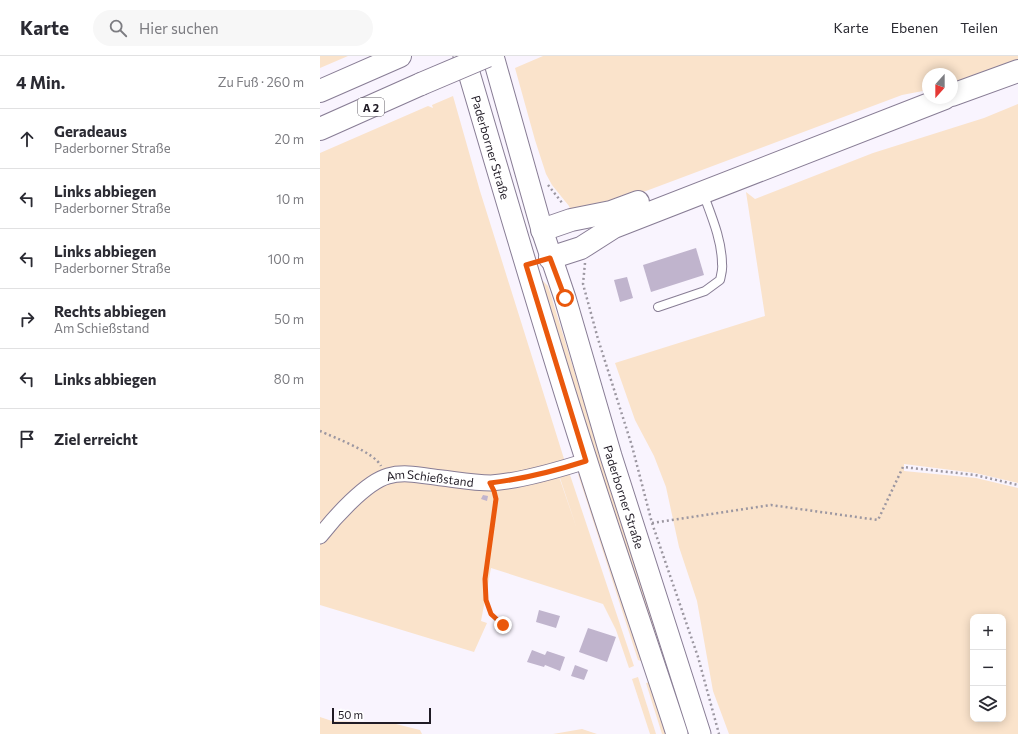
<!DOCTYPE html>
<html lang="de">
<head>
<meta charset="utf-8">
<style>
  body { margin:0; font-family:Commissioner,sans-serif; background:#f7f7f7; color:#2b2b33 }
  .controls { position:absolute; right:12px; bottom:12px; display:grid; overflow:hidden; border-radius:8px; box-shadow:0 2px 10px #0003 }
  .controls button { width:36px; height:36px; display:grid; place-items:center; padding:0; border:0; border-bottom:1px solid #e1e1e2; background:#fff; color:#2b2b33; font:20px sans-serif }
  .compass { position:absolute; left:602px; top:12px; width:36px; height:36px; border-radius:50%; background:#fff; box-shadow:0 2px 10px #0003; rotate:201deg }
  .scale { position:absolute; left:12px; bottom:10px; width:99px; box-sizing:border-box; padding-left:4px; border:2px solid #201b25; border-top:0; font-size:11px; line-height:14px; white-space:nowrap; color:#201b25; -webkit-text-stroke:3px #fff; paint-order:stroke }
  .stop { position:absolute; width:12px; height:12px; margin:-9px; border:3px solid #ea580c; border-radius:50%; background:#fff }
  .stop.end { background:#ea580c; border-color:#fff; box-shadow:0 1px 4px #0008 }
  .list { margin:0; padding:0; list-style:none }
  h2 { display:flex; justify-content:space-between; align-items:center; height:52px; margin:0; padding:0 16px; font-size:17px }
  h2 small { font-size:13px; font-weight:400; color:#7c7c81 }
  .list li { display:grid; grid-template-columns:26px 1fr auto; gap:12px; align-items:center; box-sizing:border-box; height:60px; padding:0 16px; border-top:1px solid #e1e1e2 }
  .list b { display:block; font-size:15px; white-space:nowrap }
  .list p { margin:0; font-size:13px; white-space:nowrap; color:#7c7c81 }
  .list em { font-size:13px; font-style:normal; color:#7c7c81 }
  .icon { flex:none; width:22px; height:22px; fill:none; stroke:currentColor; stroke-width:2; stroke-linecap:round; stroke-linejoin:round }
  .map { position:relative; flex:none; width:698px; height:678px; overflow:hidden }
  header { display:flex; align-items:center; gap:24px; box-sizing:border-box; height:56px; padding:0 20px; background:#fff; border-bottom:1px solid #e1e1e2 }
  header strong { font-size:19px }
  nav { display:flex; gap:22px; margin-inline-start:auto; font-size:14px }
  .search { width:280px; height:36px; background:#f7f7f7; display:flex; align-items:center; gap:10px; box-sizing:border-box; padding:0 14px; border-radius:22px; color:#7c7c81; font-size:15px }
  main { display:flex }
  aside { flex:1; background:#fff }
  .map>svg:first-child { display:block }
  .green { fill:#fae3cb; fill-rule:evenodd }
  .building { fill:#c0b4cd }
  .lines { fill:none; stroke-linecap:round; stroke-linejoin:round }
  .lane-casing { stroke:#887d95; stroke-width:10 }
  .street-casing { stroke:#887d95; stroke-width:17 }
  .secondary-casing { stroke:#887d95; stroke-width:23 }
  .highway-casing { stroke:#887d95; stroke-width:24 }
  .path { stroke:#9c97a1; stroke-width:2.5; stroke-dasharray:2 3; stroke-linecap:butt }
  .lane { stroke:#fff; stroke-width:8 }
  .street { stroke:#fff; stroke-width:15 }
  .secondary { stroke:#fff; stroke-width:21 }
  .highway { stroke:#fff; stroke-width:22 }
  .highway-bridge-casing { stroke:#887d95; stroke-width:24; stroke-linecap:butt }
  .highway-bridge { stroke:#fff; stroke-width:22 }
  .route { stroke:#ea580c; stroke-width:5 }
  .labels { text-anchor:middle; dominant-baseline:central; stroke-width:4; stroke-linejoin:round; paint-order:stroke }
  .shield { fill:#fff; stroke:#635f66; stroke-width:1 }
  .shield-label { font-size:11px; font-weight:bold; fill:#201b25 }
  .street-label { font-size:12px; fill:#201b25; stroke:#fff }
</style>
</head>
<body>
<header>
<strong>Karte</strong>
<div class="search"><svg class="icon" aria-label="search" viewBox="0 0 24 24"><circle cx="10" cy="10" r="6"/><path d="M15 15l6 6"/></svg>Hier suchen</div>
<nav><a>Karte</a><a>Ebenen</a><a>Teilen</a></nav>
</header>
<main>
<aside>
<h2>4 Min.<small>Zu Fuß · 260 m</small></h2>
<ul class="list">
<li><svg class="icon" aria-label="ahead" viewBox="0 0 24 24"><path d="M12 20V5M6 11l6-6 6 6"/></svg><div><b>Geradeaus</b><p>Paderborner Straße</p></div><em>20 m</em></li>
<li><svg class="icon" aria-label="left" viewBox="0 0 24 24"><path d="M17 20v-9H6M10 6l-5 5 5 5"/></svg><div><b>Links abbiegen</b><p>Paderborner Straße</p></div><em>10 m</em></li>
<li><svg class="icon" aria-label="left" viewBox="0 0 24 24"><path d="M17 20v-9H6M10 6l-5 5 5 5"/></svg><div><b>Links abbiegen</b><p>Paderborner Straße</p></div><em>100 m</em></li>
<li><svg class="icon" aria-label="right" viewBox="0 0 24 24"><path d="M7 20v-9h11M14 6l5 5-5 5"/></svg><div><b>Rechts abbiegen</b><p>Am Schießstand</p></div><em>50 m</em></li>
<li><svg class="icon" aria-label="left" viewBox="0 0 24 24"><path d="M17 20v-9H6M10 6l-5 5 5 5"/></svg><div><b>Links abbiegen</b></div><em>80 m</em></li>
<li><svg class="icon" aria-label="arrive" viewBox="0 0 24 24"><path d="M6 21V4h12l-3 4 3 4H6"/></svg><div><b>Ziel erreicht</b></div></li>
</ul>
</aside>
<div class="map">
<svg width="698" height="678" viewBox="0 0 698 678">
  <rect width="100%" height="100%" fill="#f9f4fe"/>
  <!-- green -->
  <g class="green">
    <polygon points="0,0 28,0 0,12"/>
    <polygon points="223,0 698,0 698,6 632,29 632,18 608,18 608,34 582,39 318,138 257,154 250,153 249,150 232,129 226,118 215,84 195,12"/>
    <polygon points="133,40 160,135 245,406 235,409 257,473 240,422 241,419 248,417 250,419 314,610 309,612 296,574 283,548 171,512 161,565 167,567 154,596 0,549 0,466 1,464 0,464 0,97 108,50 113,52 112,49"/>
    <path d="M698,48V427L655,417L584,408V415L656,422L698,432V678H409L393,635L377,545L359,491L346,431L334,400L315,364L295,307L445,260L426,136L435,143L553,97L664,62ZM653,561H683V663H653Z"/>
    <polygon points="223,225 228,230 287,421 370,678 365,678 299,477 221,226"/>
    <polygon points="261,417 322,602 321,605 318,604 258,418"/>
    <polygon points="318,621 336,678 330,678 312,623"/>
    <polygon points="330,626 346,678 342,678 326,627"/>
    <polygon points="0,661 12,665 72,667 100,674 102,678 0,678"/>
    <polygon points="262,673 277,678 233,678"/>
  </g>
  <!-- building -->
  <g class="building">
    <polygon points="376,192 384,219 331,236 323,209"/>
    <polygon points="307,221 313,242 300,246 294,224"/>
    <polygon points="163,439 168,440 167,445 161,443"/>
    <polygon points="219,554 240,560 236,572 216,566"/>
    <polygon points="268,572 296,581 287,606 259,596"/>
    <polygon points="212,594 225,599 227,595 245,601 240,615 225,609 224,611 207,606"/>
    <polygon points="255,609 268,614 264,624 251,620"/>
  </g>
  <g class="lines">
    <!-- lane casing -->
    <g class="lane-casing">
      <path id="lane" d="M338,251L385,235L400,224C401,219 403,213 402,208C402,184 391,159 383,137"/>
    </g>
    <!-- street casing -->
    <g class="street-casing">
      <g id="street">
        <path id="s1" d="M0,480C14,462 46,426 68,420C85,415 104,420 122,422C138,424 155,427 171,427C200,425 238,414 266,405"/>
      </g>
    </g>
    <!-- secondary casing -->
    <g class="secondary-casing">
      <g id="secondary">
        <path id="s2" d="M144,0C184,135 223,270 266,403C295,495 327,586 357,678"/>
        <path id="s3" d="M173,0L222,174L245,242L291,400L380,678"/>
      </g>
    </g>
    <!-- highway casing -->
    <g class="highway-casing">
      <g id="highway">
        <polyline points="0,35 80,0"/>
        <polyline points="632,39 698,15"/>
        <polyline points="0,73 101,28"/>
        <polyline points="222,174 251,164 291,156 318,146"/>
        <polyline points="230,202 261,192 294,171 625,42"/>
      </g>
    </g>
    <!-- path -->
    <g class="path">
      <polyline points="228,129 243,148"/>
      <polyline points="265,207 263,228 278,283 312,390 332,467 378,601 399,678"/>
      <path d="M0,375C15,382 54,396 61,410"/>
      <polyline points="175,440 173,470 165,523 166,544 171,559 183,569"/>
      <polyline points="332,467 451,449 558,464 583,411 655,419 698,429"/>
    </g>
    <!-- lane -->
    <use href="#lane" class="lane"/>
    <!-- street -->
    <use href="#street" class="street"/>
    <!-- secondary -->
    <use href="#secondary" class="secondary"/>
    <!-- highway -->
    <use href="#highway" class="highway"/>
    <!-- highway-bridge casing -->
    <g class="highway-bridge-casing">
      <polyline id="highway-bridge" points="101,28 167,0"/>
    </g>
    <!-- highway-bridge -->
    <use href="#highway-bridge" class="highway-bridge"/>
  </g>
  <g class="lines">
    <!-- route -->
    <path class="route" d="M183,569L171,558L166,544L165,523L176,443L174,435L170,427C203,423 235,415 266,405L206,209L230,202L245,242"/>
  </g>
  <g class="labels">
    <!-- shield labels -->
    <rect class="shield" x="38" y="42" width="26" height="18" rx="3"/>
    <g class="shield-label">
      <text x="51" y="51">A 2</text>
    </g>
    <!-- street labels -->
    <g class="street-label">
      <text stroke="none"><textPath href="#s2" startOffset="95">Paderborner Straße</textPath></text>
      <text stroke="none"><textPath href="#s1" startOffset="134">Am Schießstand</textPath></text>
      <text stroke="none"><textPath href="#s3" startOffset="460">Paderborner Straße</textPath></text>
    </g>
  </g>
</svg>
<div class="controls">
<button>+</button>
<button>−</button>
<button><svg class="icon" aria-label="layers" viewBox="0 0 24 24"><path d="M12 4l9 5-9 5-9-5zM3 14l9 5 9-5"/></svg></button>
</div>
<svg class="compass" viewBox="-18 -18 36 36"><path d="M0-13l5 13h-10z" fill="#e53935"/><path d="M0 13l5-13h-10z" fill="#7c7c81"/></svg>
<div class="scale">50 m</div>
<div class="stop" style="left:245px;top:242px"></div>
<div class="stop end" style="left:183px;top:569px"></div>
</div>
</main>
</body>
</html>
